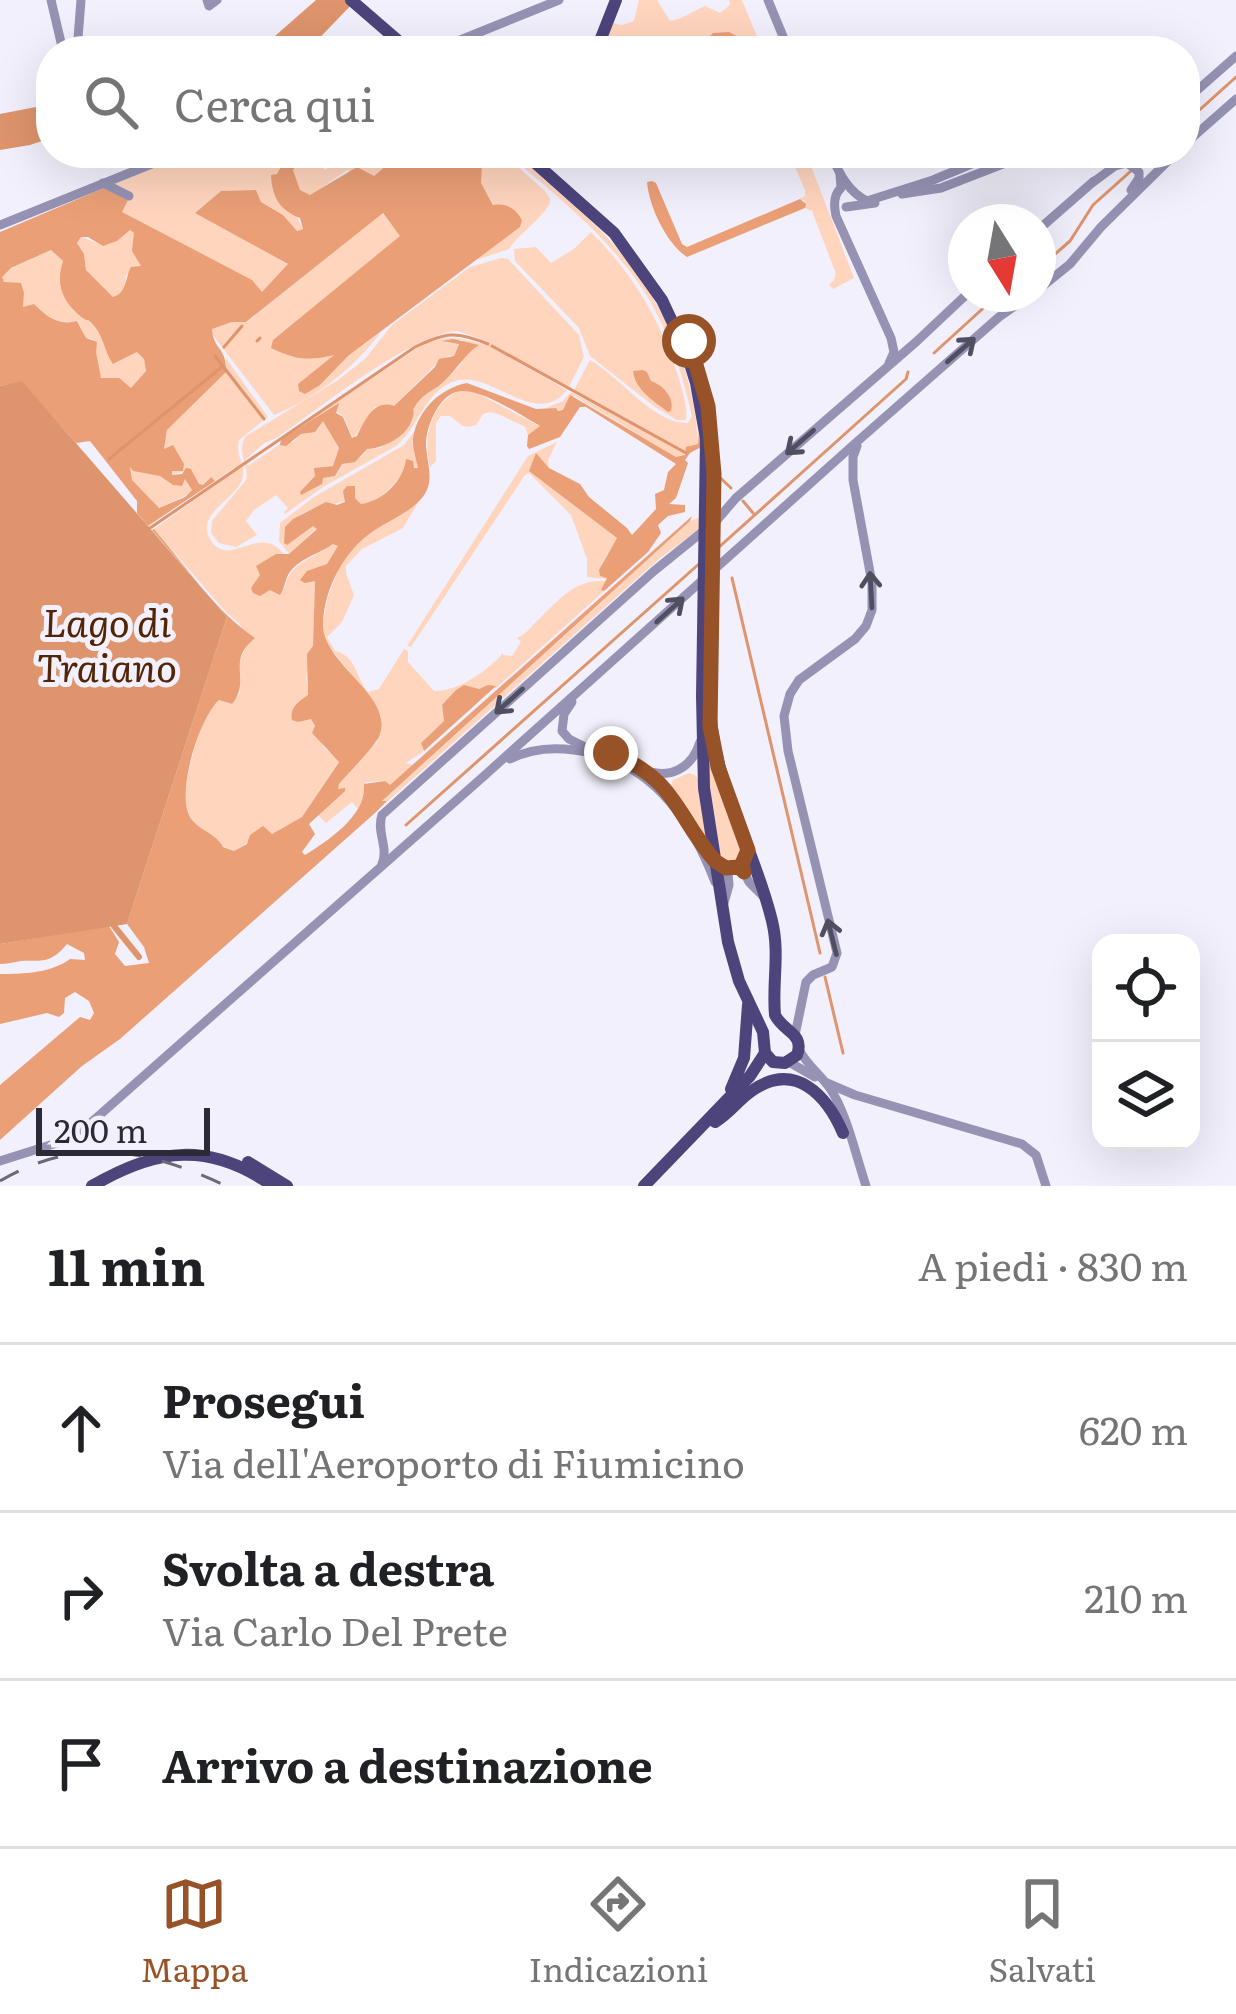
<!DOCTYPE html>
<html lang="it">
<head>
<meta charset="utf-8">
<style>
  body { margin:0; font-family:Literata,serif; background:#f6f6f6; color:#202124 }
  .controls { position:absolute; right:36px; bottom:36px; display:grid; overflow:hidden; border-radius:24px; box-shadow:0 12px 48px #0002 }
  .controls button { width:108px; height:108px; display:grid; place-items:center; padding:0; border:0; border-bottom:3px solid #e0e0e0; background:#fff; color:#202124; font:60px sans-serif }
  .compass { position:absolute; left:948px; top:204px; width:108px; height:108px; border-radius:50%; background:#fff; box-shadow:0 12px 48px #0002; rotate:169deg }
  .scale { position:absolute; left:36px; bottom:30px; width:174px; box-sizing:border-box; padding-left:12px; border:6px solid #2b2a35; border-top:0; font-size:33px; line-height:42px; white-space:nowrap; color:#2b2a35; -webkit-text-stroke:9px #f1f0fc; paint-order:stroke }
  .stop { position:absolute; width:36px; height:36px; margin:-27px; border:9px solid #985228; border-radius:50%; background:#fff }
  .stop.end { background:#985228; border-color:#fff; box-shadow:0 3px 12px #0008 }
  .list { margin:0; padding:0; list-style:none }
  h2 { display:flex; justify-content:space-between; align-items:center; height:156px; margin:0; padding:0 48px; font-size:51px }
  h2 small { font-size:39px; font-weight:400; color:#757577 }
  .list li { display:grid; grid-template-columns:78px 1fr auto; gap:36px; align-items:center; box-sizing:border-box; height:168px; padding:0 48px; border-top:3px solid #e0e0e0 }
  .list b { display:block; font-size:45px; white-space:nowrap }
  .list p { margin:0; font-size:39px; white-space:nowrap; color:#757577 }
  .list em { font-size:39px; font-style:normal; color:#757577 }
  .icon { flex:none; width:66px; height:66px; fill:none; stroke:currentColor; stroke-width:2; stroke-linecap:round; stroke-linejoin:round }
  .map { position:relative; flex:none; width:1236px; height:1186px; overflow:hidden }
  .search { position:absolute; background:#fff; box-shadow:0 12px 48px #0002; left:36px; right:36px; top:36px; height:132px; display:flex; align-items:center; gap:30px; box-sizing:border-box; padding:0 42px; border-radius:48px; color:#757577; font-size:45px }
  .sheet { height:660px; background:#fff }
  nav { display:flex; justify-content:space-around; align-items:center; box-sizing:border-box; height:168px; border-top:3px solid #e0e0e0; background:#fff; font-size:33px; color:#757577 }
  nav a { display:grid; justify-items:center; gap:6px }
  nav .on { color:#985228 }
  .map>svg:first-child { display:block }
  .green { fill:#ffd5be; fill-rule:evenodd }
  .forest { fill:#ea9f76; fill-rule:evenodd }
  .water { fill:#de946c }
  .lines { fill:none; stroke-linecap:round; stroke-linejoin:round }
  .stream { stroke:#de946c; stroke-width:3 }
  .canal { stroke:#de946c; stroke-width:6 }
  .minor { stroke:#9592b3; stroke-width:9 }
  .major { stroke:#4c447b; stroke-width:12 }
  .rail { stroke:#6b6a75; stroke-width:3; stroke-dasharray:21 21; stroke-linecap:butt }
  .major-bridge { stroke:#4c447b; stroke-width:12 }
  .oneway { stroke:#504e61 }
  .route { stroke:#985228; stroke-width:15 }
  .labels { text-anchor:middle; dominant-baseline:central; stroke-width:10; stroke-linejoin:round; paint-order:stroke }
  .water-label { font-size:39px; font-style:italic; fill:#532505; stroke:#f1f0fc }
</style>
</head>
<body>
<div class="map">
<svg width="1236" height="1186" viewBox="0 0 1236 1186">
  <rect width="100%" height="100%" fill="#f1f0fc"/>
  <!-- green -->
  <g class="green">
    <path d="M639,0H657L670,21C686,18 690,12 705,6L720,13L730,5L729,0H742L763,51H745L746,47L707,40L708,51H600L611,23L622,25L634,21Z"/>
    <polygon points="192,153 288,153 277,175 303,229 297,231 283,215 261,202 256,190 221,191 196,212 289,265 262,293 251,280 121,212 114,184"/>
    <polygon points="297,153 317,153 315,160 325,170 353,153 369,166 384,153 401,153 374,176 347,170 310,196 300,190 292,169 299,160"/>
    <path d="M462,153H502L544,190C546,193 549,196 550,199C552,211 517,235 509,249L473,261L520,227L494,205Z"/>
    <path d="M507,153H514C542,178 571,202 598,228C655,284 695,364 698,444L687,450L682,457H676L574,396L563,411L546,408L563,401L571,392L656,437L574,390L590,360C619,376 655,425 688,423L692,416C684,382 675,349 659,318C626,250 563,202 507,153Z"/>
    <polygon points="789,153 806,153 854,278 833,289 829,285 834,280 836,274 812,211 805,208 805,201 800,199 805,196 805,190"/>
    <path d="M382,213L401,236L273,340L336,354L298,384L320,385L348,356L381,332C355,367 315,399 274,415L212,334V329L232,322H247Z"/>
    <path d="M130,230L134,233L142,267L126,275C125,286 125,294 113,297L86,270L84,254L77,243L81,237L103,245L117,241Z"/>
    <path d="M591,232C634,275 663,324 680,382C683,395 688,407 686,420H677L655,407L590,356L579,328L515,261L514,249L536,247L551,263L574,249Z"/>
    <path d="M51,250L63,261L62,267L84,316L100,332L114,364L137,352L144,359L146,371L131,388L100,378L93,339L86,338L78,321C58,325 47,317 34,304L23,307L24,293L4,282L1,277L10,269Z"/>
    <path d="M501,258L508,259L579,335L584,357L569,387L499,349H495L567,390C534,431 490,366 452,382C423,395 419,427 396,446L323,487L285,514L284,512L288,508L276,495L254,510L246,521L257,535L236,547L219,543L211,533L212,521L246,480C250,463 235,453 246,436L338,380L365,359L392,325L470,267ZM458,331L486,341L487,345C457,338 449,334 420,346L307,422L308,425L335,410L344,417L353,439L375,407L394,406L437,363L450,355L453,357L459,343L444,342L463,340L462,363L443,383L422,397L414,407L412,422L406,430L380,448L367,449L361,457L342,464L336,476L323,478L300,493L315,476V468L333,466L339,449L325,421H321L319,428L301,434L293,442L280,444L248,466L245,460L263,444L278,437C320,408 411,334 458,331Z"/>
    <path d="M226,358L268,417L239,440C235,456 245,463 243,476C240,498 194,513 210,539C229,571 258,522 284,554L276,555L260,575L270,590L285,587C290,562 314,558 333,544L339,545L327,564L311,580H315L313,647L306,677L308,695L298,722L311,718L323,747L339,761L302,817L272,834L262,827L247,843L234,851C215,844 192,827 186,807C181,791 198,731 206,714C210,708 213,706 219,700L231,704L240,693L238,664L248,643L240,624L225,611L154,529L236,470L234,468L215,481L210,477L203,485H199L191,469L172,475L171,473L178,458L176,451L164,450L167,430L225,372Z"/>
    <path d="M460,390L477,393L541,427L528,435L525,427L498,414L490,412L483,414L476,425C462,430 460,423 450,416H441L436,423V461L430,467C423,437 430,404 460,390Z"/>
    <path d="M417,428L412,442L418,468L405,466L406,471C392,485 382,501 361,504L355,498C325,509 289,504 284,543L288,544L313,525L317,528L289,554L279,541L280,523L314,497L404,445Z"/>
    <polygon points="557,442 548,460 549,468 536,454 530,471 617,538 601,565 607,579 587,577 587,559 571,515 529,473 525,475 411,647 407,646 528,456"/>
    <polygon points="130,467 133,471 160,476 173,485 182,486 185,479 192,490 185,496 158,508 132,480"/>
    <path d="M419,501L403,528L362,549L346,566V573L354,595L342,622L327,637L335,651C358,657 355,677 368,692L379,689L404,649L408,651V662L434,691C457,692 488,671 503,653V655L512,656L521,642L517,638C528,633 530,627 539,619C561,598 575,579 607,581L602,588L604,591L496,688L471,689L452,696L442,705L444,721L421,743L424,751L406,763L413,765L389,786L385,781L366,782L365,792L358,809L352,802L326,823L318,815L339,784L377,742L381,717L374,703L327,644L322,626L328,597L339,567L350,552L368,534Z"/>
    <polygon points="701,517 701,528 660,558 388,801 379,804 690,521"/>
    <polygon points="712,764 742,851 741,857 729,864 722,861 718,855 705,765"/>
    <polygon points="689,773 695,775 698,779 705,830 705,839 701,840 671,785 673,780"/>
  </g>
  <!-- forest -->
  <g class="forest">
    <polygon points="729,32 746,41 745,51 708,51 707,40 713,33"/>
    <path d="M288,153H297L300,159L293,170L300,190L310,195L357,167L374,176L401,153H462L467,158H476L482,164L481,183L493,205C507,203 515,208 522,220L520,227L348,356L320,385L305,394L299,391L298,384L334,355C308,361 296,360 271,348L273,340L400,236L383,213L246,322H232L212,329C213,350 227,347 226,372L167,430L164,449L173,445L184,464L183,471H172V475L182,474L186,468L191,469L199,484L203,485L211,477L215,481L148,526L137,513V501L90,441L76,443L22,382L0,386V232L104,188L128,200L122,212L252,280L262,292L288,264L195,213L221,191L256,190L261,202L283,215L297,231L303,229L300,218C279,210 272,196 271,175L277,174ZM130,230L134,233L132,251L141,266L131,267C125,278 127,293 113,297L86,270L84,254L77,243L81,237H88L103,246L117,241ZM51,250L63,261C56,283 61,299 79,315C91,325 85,315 95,327C104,338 105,353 113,364L137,352L144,359L146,371L131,388L119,378H101L96,352L97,342L86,338L77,321C59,326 47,317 34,304L23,307L24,293L21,283L4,282L2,277L11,268ZM130,467L133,471L160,476L173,485L182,486L185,479L192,490L185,497L159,508L132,480Z"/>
    <path d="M652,181L656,183L682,244L687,247L800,199L806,204L805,208L687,257C667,244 649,207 647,182Z"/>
    <path d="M453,339L479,345C463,355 455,373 440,385C432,391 424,394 418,402C409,414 417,406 412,420C406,437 384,448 367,449L355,462L342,464L335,476L323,478L322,484L301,495L300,492L315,476L314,468L333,466L339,448L323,421L315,432L301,434L286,446L280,445L281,439L339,403L336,413L343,417L352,438L357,436C365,420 374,399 394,406L435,367L439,359L454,356L459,344L442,341Z"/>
    <path d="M643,370L647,372L651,381C663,385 675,398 671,411L668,412C654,401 635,390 633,371Z"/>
    <path d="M467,383L536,409L556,408L558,411L563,410L570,395L676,457L685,455L686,447L698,444L699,431L701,447L690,453L685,460L688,463L676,498L669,504L685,505V512L668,516L658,525L661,533L648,552L604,591L601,590L607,578L600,576L599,570L617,538L529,471L536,453L549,468L580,484L589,497L627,528L632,535L656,509L655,494L664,490L668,472L676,464L586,407H580L560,437L529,449L527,446L528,435L540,426C520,415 477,385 456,392C438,397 425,429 426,446C427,465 436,482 421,499C410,512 390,520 375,530C345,549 324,588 323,624C322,664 393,695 380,734C377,745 348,773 339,784L338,789L345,788V791L309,824L315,834L302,852L305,855C329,840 367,815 364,784L385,781L390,785L692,516L690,521L382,801H387L375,813L120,1039L82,1066L0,1140V1085L80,1017L90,1020L94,1013L89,1001L75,992L65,998L64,1013L59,1017L47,1013L0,1024V974C23,974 51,973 70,959L85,960L84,953L67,944C50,964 43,960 21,961C14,962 7,964 0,964V944L109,926L119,942L115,954L125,966L149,963L144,947L127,924L227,617L152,530L154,529C185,565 217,613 255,638C225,662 252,679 232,704L219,700C199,718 177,791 189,815C196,830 215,832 223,847L234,851L247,844L250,835L263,826L272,834L302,817L339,762L312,733L315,726L311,719L298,722L292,720C289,708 299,701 308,695L307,654L313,646L315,581L305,583L300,580L307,571L327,564L338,546L333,544C319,554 297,559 288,575C285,581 284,589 280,595L270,590L260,596L253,593L251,588L260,575L256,566L276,554H289L317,529L313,526L287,545L284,543L285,527L293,519L326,502L337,505L345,502L343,491L347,486H355V498L361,504C383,501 404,480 406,459L413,461L414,468H418C416,459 412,446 413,438C418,409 441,388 467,383Z"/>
    <polygon points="464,685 479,689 488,685 496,686 424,751 421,743 444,721 442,705 456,690"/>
  </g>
  <!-- water -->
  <g class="water">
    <polygon points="316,0 356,0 307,51 258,51"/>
    <polygon points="51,104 51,138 30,145 0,150 0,114"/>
    <polygon points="22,381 227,617 127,924 0,944 0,386"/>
  </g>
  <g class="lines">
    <!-- stream -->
    <g class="stream">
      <polyline points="1185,123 1236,77"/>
      <polyline points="1038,269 1070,241 1093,205 1151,153"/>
      <polyline points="257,341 260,338"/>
      <polyline points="492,346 686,453"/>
      <polyline points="224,347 242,326"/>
      <polyline points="934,353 990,302 1005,294"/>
      <polyline points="215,356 264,419"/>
      <polyline points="109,459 223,366"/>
      <polyline points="710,468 731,488"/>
      <polyline points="743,501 753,513"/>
      <path d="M150,528L415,347C446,332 456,331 488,344"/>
      <polyline points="708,557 906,379 908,372"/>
      <polyline points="732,578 820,953"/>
      <polyline points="406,825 700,563"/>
      <polyline points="825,977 843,1053"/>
    </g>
    <!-- canal -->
    <polyline class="canal" points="114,926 139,957"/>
    <!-- minor -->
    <g class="minor">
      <polyline points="51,0 63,51"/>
      <polyline points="207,0 209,6 217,0"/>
      <polyline points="768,0 789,51"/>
      <polyline points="77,51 81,0"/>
      <polyline points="433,51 559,0"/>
      <polyline points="1185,101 1236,56"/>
      <polyline points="1185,144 1236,99"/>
      <path d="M830,153C839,172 847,191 867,201L933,180L998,153"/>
      <path d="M840,174L841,188C833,195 834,207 836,216L891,338L894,352L889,363"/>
      <polyline points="103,183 129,196"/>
      <polyline points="1092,183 1115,166 1127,163 1139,172 1139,178 1131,190"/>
      <polyline points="902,194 941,188 1031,153"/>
      <polyline points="846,207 875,203"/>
      <polyline points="0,225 179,153"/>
      <polyline points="1038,230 1094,181"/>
      <polyline points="1038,290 1070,264 1101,227 1176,153"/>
      <polyline points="572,702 564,714 562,731 569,739 585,747"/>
      <path d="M510,759C530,749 552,747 574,750C648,758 690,816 715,882"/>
      <path d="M644,770C670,780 692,768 700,742"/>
      <polyline points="714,860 726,868 742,868 749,882 764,897"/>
      <path d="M382,864C389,847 376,832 382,815L654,571L717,520L736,498L916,342L967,294"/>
      <polyline points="724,903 729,885 728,872 731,868"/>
      <polyline points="795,1035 806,982 813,975 832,967 837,953 788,751 784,716 790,694 799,680 855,639 866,626 872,610 872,583 853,480 853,457 857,446"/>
      <path d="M799,1049C807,1067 825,1077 834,1095C849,1122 856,1156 866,1186"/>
      <polyline points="789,1062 815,1077"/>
      <polyline points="827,1083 855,1095 1022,1144 1036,1155 1046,1186"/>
      <polyline points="0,1161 60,1142 87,1126 485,775 851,447 999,317 1032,294"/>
    </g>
    <!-- major -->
    <g class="major">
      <polyline points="351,0 410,51"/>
      <polyline points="596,51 616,0"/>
      <polyline points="536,153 542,157"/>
      <path d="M702,696L704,788L728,942L739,981L763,1032L765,1053L773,1062L785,1063L797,1055C805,1033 783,1032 775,1015C772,983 780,953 772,921C754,845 709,777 710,697"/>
      <polyline points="731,1089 744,1058 748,1005"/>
      <path d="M715,1122C730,1113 739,1099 753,1090C796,1061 827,1096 843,1133"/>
      <polyline points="248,1162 287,1186"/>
      <path d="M92,1186C157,1148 209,1141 273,1186"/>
      <polyline points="644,1186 750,1076 765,1053"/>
    </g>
    <!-- rail -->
    <path class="rail" d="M0,1181C78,1135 148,1149 226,1186"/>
    <!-- major-bridge -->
    <polyline class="major-bridge" points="524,153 614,233 662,300 686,351 696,383 706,439 702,696"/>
  </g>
  <!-- one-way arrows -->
  <defs><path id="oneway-shaft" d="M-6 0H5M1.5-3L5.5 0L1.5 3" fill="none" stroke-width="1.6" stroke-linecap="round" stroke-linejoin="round" transform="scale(3)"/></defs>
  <g class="oneway">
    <use href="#oneway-shaft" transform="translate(961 350) rotate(-41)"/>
    <use href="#oneway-shaft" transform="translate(800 442) rotate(139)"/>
    <use href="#oneway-shaft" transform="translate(871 590) rotate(-93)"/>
    <use href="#oneway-shaft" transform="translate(670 610) rotate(-42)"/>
    <use href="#oneway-shaft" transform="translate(509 701) rotate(138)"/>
    <use href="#oneway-shaft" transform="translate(832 937) rotate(-104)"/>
  </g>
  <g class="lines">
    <!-- route -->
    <path class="route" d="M611,753C677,780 675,814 715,861L726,868L739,867L744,872L742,864L748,850L718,767L710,726L714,474L708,406L689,341"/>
  </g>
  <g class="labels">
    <!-- water labels -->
    <g class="water-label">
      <text x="107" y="620">Lago di<tspan x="107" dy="45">Traiano</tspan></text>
    </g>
  </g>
</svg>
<div class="controls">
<button><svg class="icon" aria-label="locate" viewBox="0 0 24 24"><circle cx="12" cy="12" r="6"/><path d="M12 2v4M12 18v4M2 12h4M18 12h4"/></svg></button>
<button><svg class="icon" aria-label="layers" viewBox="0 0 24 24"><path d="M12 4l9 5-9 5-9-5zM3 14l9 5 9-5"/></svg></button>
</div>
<svg class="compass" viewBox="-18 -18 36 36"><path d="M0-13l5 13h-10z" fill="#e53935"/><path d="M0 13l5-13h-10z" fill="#757577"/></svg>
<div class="scale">200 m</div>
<div class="stop" style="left:689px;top:341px"></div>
<div class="stop end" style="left:611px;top:753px"></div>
<div class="search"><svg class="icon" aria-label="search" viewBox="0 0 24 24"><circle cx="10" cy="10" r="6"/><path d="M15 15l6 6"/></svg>Cerca qui</div>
</div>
<section class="sheet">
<h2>11 min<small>A piedi · 830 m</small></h2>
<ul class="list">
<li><svg class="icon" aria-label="ahead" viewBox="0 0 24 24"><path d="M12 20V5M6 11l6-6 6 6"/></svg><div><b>Prosegui</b><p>Via dell'Aeroporto di Fiumicino</p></div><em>620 m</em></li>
<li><svg class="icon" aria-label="right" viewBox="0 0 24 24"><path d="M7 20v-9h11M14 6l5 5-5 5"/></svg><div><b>Svolta a destra</b><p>Via Carlo Del Prete</p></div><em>210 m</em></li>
<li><svg class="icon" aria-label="arrive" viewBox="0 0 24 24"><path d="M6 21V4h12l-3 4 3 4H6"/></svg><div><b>Arrivo a destinazione</b></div></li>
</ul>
</section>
<nav>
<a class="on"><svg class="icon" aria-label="map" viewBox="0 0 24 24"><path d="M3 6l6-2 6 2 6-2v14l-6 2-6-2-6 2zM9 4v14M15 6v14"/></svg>Mappa</a>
<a><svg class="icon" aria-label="directions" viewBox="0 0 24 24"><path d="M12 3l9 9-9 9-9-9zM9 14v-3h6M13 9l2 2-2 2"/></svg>Indicazioni</a>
<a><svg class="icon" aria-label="saved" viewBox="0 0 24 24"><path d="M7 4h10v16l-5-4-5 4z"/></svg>Salvati</a>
</nav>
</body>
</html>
